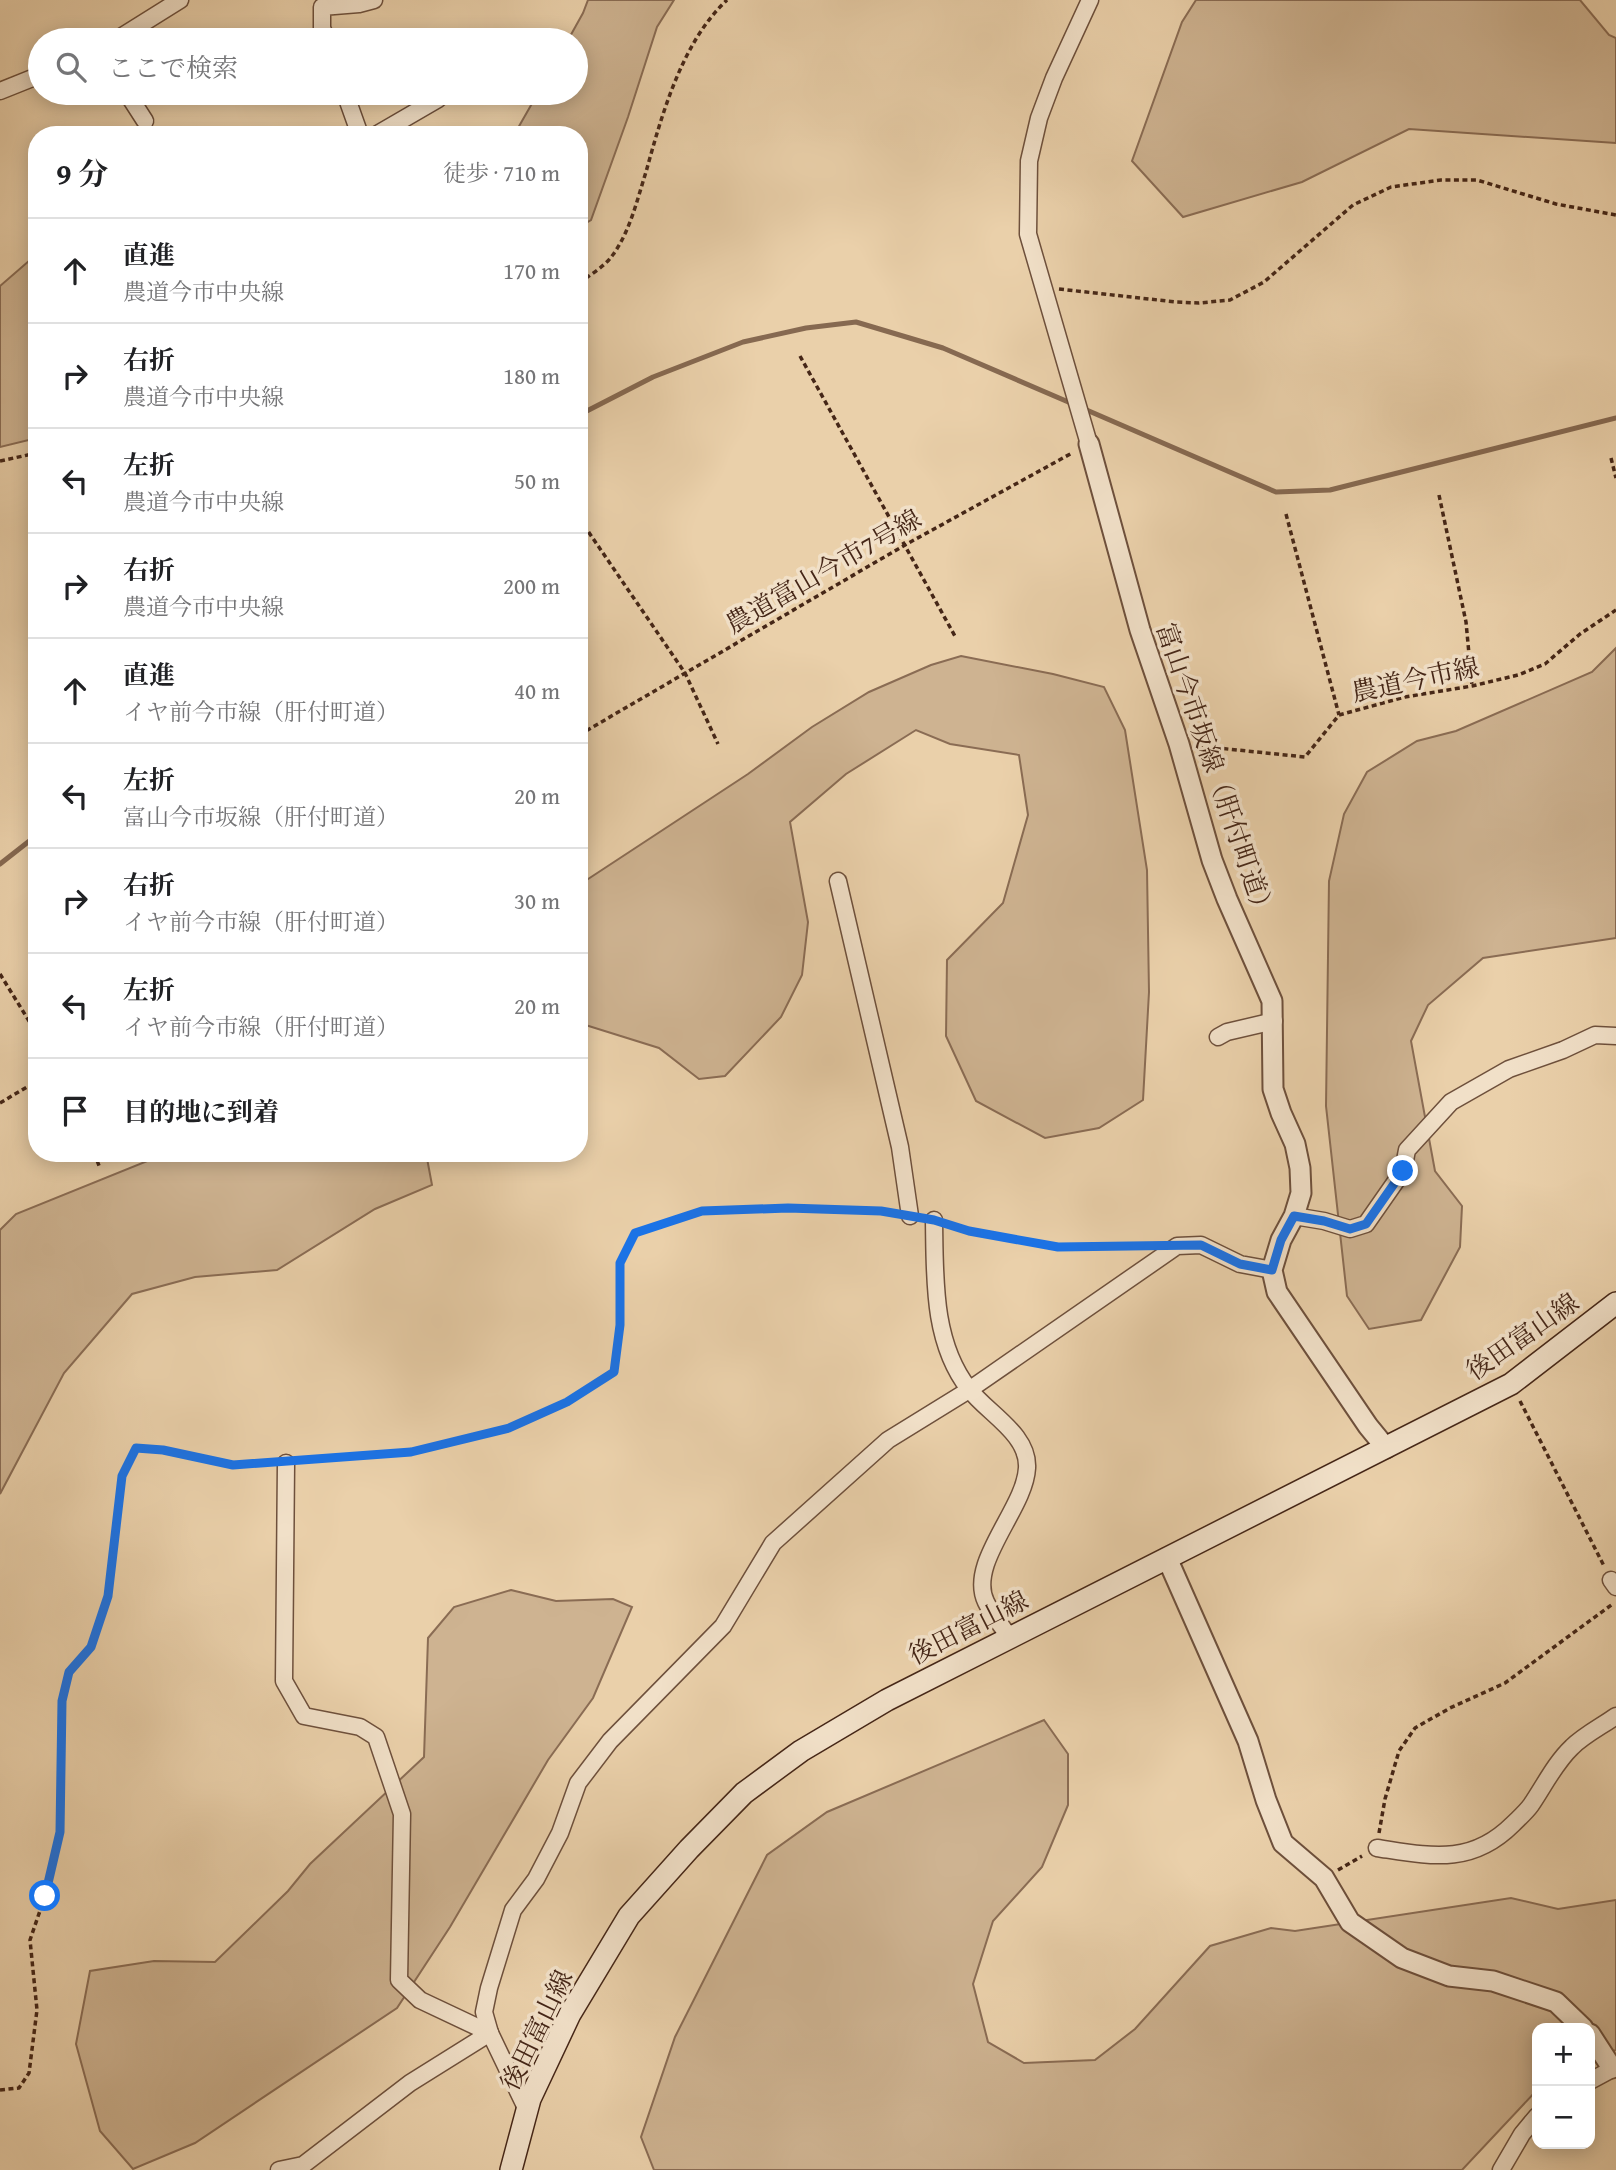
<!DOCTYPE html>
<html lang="ja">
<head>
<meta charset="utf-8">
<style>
  body { margin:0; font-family:"Gentium Book Plus","Noto Serif JP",serif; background:#f2f2f2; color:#202124 }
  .controls { position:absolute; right:21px; bottom:21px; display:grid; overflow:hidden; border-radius:14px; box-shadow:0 4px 18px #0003 }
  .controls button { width:63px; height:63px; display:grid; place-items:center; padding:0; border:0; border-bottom:2px solid #e0e0e0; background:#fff; color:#202124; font:35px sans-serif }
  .stop { position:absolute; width:21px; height:21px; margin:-16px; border:5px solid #1a73e8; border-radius:50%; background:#fff }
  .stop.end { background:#1a73e8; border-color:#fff; box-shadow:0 2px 7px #0008 }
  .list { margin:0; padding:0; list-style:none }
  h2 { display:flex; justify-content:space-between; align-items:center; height:91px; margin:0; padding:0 28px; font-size:30px }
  h2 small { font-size:23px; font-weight:400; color:#757577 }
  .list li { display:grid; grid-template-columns:46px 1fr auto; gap:21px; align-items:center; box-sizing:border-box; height:105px; padding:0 28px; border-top:2px solid #e0e0e0 }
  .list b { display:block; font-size:26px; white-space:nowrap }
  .list p { margin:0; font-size:23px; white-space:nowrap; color:#757577 }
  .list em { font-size:23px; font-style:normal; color:#757577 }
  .icon { flex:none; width:38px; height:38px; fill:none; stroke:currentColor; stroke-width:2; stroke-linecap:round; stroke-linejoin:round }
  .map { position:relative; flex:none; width:1616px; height:2170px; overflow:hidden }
  .search { position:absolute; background:#fff; box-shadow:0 4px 18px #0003; left:28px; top:28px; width:560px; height:77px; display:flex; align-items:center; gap:18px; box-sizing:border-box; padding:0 24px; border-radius:38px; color:#757577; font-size:26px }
  .panel { position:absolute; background:#fff; box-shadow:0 4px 18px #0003; left:28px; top:126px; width:560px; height:1036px; border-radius:28px }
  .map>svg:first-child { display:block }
  .green { fill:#ceb391; stroke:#8a6c54; stroke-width:2 }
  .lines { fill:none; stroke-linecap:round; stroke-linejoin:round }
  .stream { stroke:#866951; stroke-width:5 }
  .minor-casing { stroke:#6e503c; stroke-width:19 }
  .tertiary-casing { stroke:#6e503c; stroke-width:23 }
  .secondary-casing { stroke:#452617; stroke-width:24 }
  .path { stroke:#452617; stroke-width:3.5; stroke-dasharray:5 3.5; stroke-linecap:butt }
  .minor { stroke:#f1e0c8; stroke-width:16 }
  .tertiary { stroke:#f1e0c8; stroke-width:19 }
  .secondary { stroke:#f1e0c8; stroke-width:21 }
  .route { stroke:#1a73e8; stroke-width:9 }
  .labels { text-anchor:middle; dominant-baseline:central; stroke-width:7; stroke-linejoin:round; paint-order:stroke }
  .street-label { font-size:26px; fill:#452617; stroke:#f1e0c8 }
</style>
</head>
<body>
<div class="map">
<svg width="1616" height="2170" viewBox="0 0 1616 2170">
  <rect width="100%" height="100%" fill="#ead0aa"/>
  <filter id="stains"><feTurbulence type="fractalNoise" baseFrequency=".00286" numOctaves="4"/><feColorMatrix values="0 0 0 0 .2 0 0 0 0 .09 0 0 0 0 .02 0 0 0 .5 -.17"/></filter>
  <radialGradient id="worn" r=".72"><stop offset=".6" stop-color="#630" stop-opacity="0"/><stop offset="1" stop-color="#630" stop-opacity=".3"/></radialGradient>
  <!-- green -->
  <g class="green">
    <polygon points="588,0 674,0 657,27 628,117 591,220 579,227 579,135 514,135 538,93 576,93 576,40 568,40 583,13"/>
    <polygon points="1196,0 1580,0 1609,35 1616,38 1616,143 1409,129 1302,182 1183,217 1132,161 1182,22"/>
    <polygon points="37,254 37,438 0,447 0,286"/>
    <polygon points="1616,648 1616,938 1483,958 1428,1005 1411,1041 1435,1171 1462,1206 1460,1247 1421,1320 1369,1329 1347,1296 1326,1106 1329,881 1344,814 1367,772 1417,741 1456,731 1592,672"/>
    <polygon points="961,656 1053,674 1104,687 1125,730 1147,870 1149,992 1143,1100 1099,1128 1045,1138 976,1101 946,1036 947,960 1003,903 1028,815 1019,755 950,744 916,730 846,774 790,822 808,922 802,975 781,1017 725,1076 699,1079 659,1048 579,1023 579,885 748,774 812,727 869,692 931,665"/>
    <polygon points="167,1153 426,1153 432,1185 375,1209 277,1270 195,1277 132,1294 64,1373 0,1494 0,1230 16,1214"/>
    <polygon points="511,1590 556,1601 613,1599 632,1607 593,1698 548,1760 450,1927 397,2008 195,2143 133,2169 100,2131 76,2044 90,1971 154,1961 215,1962 288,1891 310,1864 424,1757 428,1638 454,1607"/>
    <polygon points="1044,1720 1068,1754 1068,1805 1042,1867 993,1921 973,1984 988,2042 1024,2063 1095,2060 1135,2029 1210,1946 1271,1928 1295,1931 1511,1898 1558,1909 1616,1900 1616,2050 1590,2060 1590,2028 1537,2028 1537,2090 1462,2170 654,2170 641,2137 675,2037 767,1855 827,1812"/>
  </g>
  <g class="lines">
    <!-- stream -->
    <g class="stream">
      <polyline points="1082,408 1276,492 1330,490 1616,418"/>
      <polyline points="579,415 653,377 743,342 806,328 856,322 943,348 1073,404"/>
      <polyline points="0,864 37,835"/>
    </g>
    <!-- minor casing -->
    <g class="minor-casing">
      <g id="minor">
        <polyline points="116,40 180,0"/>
        <polyline points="327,40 322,28 322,7 359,4 374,0"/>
        <polyline points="0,91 40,75"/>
        <polyline points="127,93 145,121"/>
        <polyline points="345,93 360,135"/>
        <polyline points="376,135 438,99"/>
        <polyline points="1089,444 1028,234 1029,161 1039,118 1054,78 1090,0"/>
        <polyline points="838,881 900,1147 910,1216"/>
        <polyline points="1218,1037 1227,1032 1274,1021"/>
        <polyline points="1294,1216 1324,1221 1350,1229 1366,1224 1403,1171 1407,1150 1451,1102 1509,1069 1563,1050 1595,1035 1616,1036"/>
        <path d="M934,1220C935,1277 932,1342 969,1389C987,1413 1029,1434 1027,1468C1025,1509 967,1563 986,1602C992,1615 1002,1626 1010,1638"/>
        <polyline points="286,1463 284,1681 304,1716 360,1727 376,1737 402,1814 399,1980 420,2000 490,2033"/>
        <polyline points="1611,1580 1616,1587"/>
        <path d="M1377,1848C1430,1856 1471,1866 1513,1824C1519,1818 1526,1812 1531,1805C1544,1786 1555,1763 1572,1747C1584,1735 1602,1726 1616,1716"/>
        <polyline points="1590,2081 1616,2067"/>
        <polyline points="527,2110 490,2033 484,2012 489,1988 513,1910 536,1879 560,1833 578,1783 610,1741 723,1626 773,1543 888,1440 969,1390 1177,1246 1201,1245 1240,1264 1272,1270"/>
        <polyline points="279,2170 303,2165 410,2083 490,2033"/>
        <polyline points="1501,2170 1522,2134 1537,2116"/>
      </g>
    </g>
    <!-- tertiary casing -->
    <g class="tertiary-casing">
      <g id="tertiary">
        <polyline points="1089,444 1140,630 1179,744 1212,860 1227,899 1272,1001 1273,1089 1281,1113 1295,1144 1300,1168 1301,1193 1294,1216 1281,1240 1272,1270 1277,1292 1368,1426 1386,1448"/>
        <polyline points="1167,1558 1248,1741 1266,1800 1283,1843 1324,1878 1350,1922 1402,1958 1449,1976 1493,1981 1556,2002 1583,2028"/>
        <polyline points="1590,2034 1612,2068"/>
      </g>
    </g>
    <!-- secondary casing -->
    <g class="secondary-casing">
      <polyline id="secondary" points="511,2170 530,2099 570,2014 629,1916 689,1849 744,1793 801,1751 887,1700 1511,1384 1616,1303"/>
    </g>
    <!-- path -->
    <g class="path">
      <path d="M579,283C590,275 605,266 612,256C630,232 637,200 646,172C662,114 682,42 727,0"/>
      <polyline points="1059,289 1176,302 1199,303 1230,300 1264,282 1353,205 1391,187 1441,180 1477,180 1556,204 1616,215"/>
      <polyline points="800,356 956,638"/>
      <polyline points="1611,458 1616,478"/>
      <polyline points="0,461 37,453"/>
      <polyline points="1439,495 1466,622 1472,686"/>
      <polyline points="1286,514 1339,715"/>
      <polyline points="579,518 685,673 718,744"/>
      <polyline points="579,735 905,545 1072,453"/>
      <polyline points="1198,746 1305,757 1339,715 1405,697 1472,686 1518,675 1545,664 1580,634 1616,610"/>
      <polyline points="0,974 37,1034"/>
      <polyline points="0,1103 37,1081"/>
      <polyline points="94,1153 100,1168"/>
      <polyline points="950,1225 969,1231 1058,1247 1147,1247"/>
      <polyline points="1520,1401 1604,1566"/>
      <polyline points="300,1462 411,1452 509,1428 567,1402 614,1372 620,1325 620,1263 635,1233 702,1211 788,1208 882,1211 895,1213"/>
      <polyline points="1379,1833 1385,1799 1399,1751 1415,1728 1450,1708 1505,1683 1614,1603"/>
      <polyline points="1338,1870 1362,1856"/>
      <polyline points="0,2090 19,2088 29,2073 37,2010 30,1940 45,1896 60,1832 62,1701 69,1672 91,1647 108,1596 122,1476 136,1448 163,1450 233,1466 272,1463"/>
    </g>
    <!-- minor -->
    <use href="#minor" class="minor"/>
    <!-- tertiary -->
    <use href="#tertiary" class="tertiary"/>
    <!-- secondary -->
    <use href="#secondary" class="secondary"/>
  </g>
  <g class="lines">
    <!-- route -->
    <polyline class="route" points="45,1896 60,1832 62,1701 69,1672 91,1647 108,1596 122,1476 136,1448 163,1450 233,1465 411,1452 509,1428 567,1402 614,1372 620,1325 620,1263 635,1233 702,1211 788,1208 881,1211 934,1220 969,1231 1058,1247 1201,1245 1240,1264 1272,1270 1281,1240 1294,1216 1324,1221 1350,1229 1366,1224 1403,1171"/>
  </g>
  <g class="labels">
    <!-- street labels -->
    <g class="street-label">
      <text transform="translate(823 571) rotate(-30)">農道富山今市7号線</text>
      <text transform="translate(1415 679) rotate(-12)">農道今市線</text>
      <text transform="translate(1216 771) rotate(71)">富山今市坂線（肝付町道）</text>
      <text transform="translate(1522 1336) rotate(-35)">後田富山線</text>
      <text transform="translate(968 1627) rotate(-27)">後田富山線</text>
      <text transform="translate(536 2030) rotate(-64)">後田富山線</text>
    </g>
  </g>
  <rect width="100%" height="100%" filter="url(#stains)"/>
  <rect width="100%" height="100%" fill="url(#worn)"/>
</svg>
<div class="controls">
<button>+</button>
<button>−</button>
</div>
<div class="stop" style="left:45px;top:1896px"></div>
<div class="stop end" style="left:1403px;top:1171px"></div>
<div class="search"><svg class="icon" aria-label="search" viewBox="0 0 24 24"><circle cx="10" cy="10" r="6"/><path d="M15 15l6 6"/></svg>ここで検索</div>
<section class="panel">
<h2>9 分<small>徒歩 · 710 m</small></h2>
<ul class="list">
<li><svg class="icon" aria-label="ahead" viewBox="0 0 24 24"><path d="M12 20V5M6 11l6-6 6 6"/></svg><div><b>直進</b><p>農道今市中央線</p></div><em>170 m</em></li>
<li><svg class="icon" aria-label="right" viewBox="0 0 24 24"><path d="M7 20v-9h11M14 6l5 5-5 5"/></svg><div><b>右折</b><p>農道今市中央線</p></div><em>180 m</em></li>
<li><svg class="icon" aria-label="left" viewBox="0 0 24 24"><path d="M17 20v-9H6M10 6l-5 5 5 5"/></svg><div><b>左折</b><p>農道今市中央線</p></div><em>50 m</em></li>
<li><svg class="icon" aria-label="right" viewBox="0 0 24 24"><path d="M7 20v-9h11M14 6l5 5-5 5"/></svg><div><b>右折</b><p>農道今市中央線</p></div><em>200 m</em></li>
<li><svg class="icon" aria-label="ahead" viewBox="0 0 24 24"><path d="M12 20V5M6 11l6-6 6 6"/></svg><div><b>直進</b><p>イヤ前今市線（肝付町道）</p></div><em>40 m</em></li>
<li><svg class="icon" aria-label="left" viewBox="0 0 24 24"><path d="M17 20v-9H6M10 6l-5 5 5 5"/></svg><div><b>左折</b><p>富山今市坂線（肝付町道）</p></div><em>20 m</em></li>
<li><svg class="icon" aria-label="right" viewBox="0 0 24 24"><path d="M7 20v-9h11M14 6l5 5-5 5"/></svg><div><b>右折</b><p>イヤ前今市線（肝付町道）</p></div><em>30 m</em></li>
<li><svg class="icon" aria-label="left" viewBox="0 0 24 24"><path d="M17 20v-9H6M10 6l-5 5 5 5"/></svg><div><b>左折</b><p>イヤ前今市線（肝付町道）</p></div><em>20 m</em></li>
<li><svg class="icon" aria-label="arrive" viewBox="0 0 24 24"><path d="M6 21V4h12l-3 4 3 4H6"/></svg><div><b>目的地に到着</b></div></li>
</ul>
</section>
</div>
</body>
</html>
